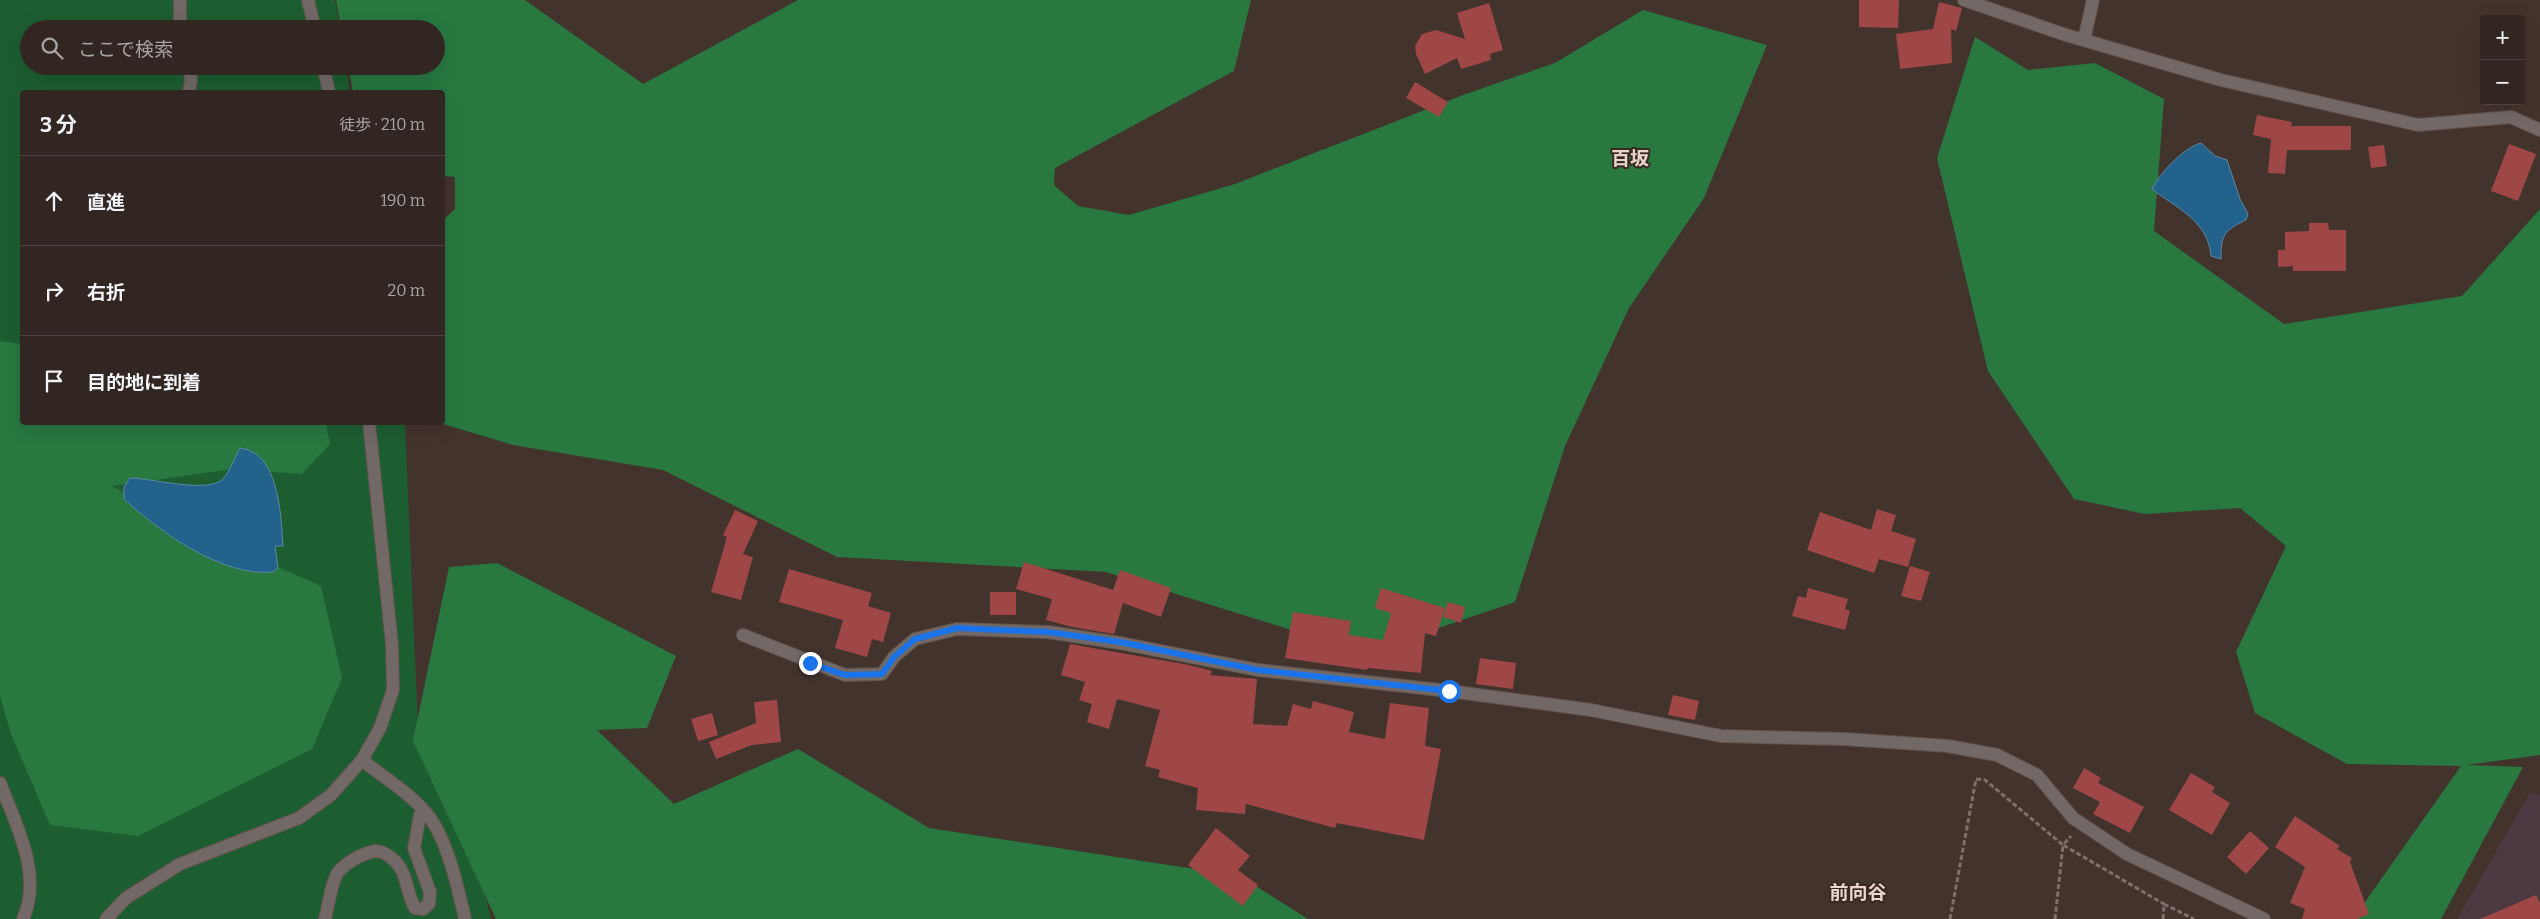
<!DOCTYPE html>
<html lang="ja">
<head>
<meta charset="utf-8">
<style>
  body { margin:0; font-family:Bitter,"Noto Sans JP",serif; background:#3d322f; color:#f1f3f6 }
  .controls { position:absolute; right:15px; top:15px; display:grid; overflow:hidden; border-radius:5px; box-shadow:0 5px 20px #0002 }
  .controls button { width:45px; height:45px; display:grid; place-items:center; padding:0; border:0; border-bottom:1px solid #4d4340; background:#322622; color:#f1f3f6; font:25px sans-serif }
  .stop { position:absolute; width:15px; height:15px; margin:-11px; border:4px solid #1a73e8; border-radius:50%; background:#fff }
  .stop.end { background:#1a73e8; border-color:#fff; box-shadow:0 1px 5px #0008 }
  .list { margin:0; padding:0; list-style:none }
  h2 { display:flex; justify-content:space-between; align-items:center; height:65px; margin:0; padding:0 20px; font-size:21px }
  h2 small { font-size:16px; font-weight:400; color:#a8a5a5 }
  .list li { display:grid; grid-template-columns:32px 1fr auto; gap:15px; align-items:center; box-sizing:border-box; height:90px; padding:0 20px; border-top:1px solid #4d4340 }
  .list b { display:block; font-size:19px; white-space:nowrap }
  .list em { font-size:16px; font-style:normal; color:#a8a5a5 }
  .icon { flex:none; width:28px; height:28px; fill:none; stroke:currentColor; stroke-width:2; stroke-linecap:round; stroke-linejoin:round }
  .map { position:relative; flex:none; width:2540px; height:919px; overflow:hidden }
  .search { position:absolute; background:#322622; box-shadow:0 5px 20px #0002; left:20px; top:20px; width:425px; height:55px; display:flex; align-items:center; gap:12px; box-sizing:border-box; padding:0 18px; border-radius:28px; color:#a8a5a5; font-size:19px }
  .panel { position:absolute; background:#322622; box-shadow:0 5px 20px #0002; left:20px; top:90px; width:425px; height:335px; border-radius:5px }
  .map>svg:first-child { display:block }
  .industrial { fill:#4c3941 }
  .green { fill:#1d5e31 }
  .forest { fill:#287840 }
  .water { fill:#22628b; stroke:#5e87a3 }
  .building { fill:#9e4746 }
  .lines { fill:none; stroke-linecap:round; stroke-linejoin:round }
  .minor-casing { stroke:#61524c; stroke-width:14 }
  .path { stroke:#7e706b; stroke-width:3; stroke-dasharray:5 2.5; stroke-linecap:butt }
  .minor { stroke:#726967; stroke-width:12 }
  .route { stroke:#1a73e8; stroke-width:6 }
  .labels { text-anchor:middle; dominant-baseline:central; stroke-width:4; stroke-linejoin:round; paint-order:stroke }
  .neighbourhood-label { font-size:19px; font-weight:bold; fill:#ead5cd; stroke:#392923 }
</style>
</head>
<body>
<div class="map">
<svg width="2540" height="919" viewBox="0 0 2540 919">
  <rect width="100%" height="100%" fill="#43332d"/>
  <!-- industrial -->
  <polygon class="industrial" points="2530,793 2540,795 2540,919 2457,919"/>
  <!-- green -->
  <polygon class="green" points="0,0 335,0 340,29 29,29 29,66 346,66 350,92 22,92 22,422 405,423 419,752 462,800 491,919 0,919"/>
  <!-- forest -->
  <g class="forest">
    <polygon points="336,0 525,0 643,84 798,0 1251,0 1234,71 1055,168 1054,185 1078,206 1129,215 1235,184 1466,94 1555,63 1643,10 1767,45 1704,198 1629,308 1565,446 1515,602 1365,653 1106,572 837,557 663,470 513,445 440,423 442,422 443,220 455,209 455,177 443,176 442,92 353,92 348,66 436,66 436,29 341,29"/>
    <polygon points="1975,37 2028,70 2095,63 2164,99 2154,231 2284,324 2462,296 2540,209 2540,755 2466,765 2523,767 2441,919 2353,919 2461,766 2347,764 2255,713 2236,652 2286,546 2240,508 2145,514 2074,499 1988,371 1937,158"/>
    <polygon points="0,341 22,344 22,422 326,423 330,444 302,474 233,469 112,486 169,519 321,586 342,678 312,749 138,836 50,825 11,734 0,696"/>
    <polygon points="497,563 676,656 647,728 597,730 674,804 798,749 929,828 1240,876 1308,919 496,919 413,741 449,567"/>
  </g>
  <!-- water -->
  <g class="water">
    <path d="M2201,143L2215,156L2227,160L2240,199L2248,214L2246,220C2224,231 2221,234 2221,259L2211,256C2208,220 2176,208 2152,189C2160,173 2183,148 2201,143Z"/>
    <path d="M240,448C279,452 281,515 283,546H275L278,568L273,572C222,577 160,532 124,499V487L130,478C151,478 208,494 223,479C230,471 235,457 240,448Z"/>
  </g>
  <!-- building -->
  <g class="building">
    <polygon points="1859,0 1899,0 1898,28 1859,27"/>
    <polygon points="1939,2 1962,8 1956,31 1951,29 1952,63 1900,69 1896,34 1933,29"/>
    <polygon points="1489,3 1503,50 1490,54 1491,60 1461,69 1457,58 1425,74 1416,54 1415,46 1422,34 1436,30 1465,39 1457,13"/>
    <polygon points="1415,82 1448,102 1439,117 1406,98"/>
    <polygon points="2257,115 2292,122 2291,126 2351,126 2351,150 2287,150 2285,174 2268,173 2271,139 2253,135"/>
    <polygon points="2509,144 2536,154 2518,201 2491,191"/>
    <polygon points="2384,145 2387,166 2371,168 2368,147"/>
    <polygon points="2309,223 2328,223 2329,230 2346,230 2346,271 2293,271 2293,266 2278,267 2278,250 2285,250 2285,232 2309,231"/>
    <polygon points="1877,509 1896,515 1891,531 1916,539 1908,567 1879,559 1874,573 1807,550 1820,512 1871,530"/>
    <polygon points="735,510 758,521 743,554 753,557 741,600 711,592 727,537 723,535"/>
    <polygon points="1024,562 1113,590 1120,570 1171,588 1161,617 1123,603 1114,634 1072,627 1046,620 1052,599 1016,589"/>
    <polygon points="1910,566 1930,572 1921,601 1901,596"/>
    <polygon points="789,569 872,593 868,606 891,613 883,642 872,639 867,657 835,648 843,620 779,602"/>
    <polygon points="1381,588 1445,608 1436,636 1425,633 1421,673 1368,668 1367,670 1285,658 1293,612 1351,621 1349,635 1383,640 1391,613 1375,608"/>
    <polygon points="1808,588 1848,599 1845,609 1850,611 1845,630 1792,616 1798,596 1806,598"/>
    <rect x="990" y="592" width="26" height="23"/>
    <polygon points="1448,602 1465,607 1461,623 1443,617"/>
    <polygon points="1070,644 1189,665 1212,671 1210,675 1257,679 1253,724 1287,726 1293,704 1311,709 1313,701 1354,712 1349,732 1385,739 1390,703 1429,708 1425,746 1441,749 1424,840 1337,823 1335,828 1246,804 1245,814 1196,810 1198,788 1158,777 1160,770 1145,766 1160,710 1117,699 1109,729 1087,722 1092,704 1079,700 1085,682 1061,675"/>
    <polygon points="1480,658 1516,663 1513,689 1476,684"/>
    <polygon points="1673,695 1699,701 1695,720 1668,715"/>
    <polygon points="777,700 781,742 752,745 716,759 709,742 756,723 754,702"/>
    <polygon points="712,713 718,735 698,741 691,719"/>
    <polygon points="2084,768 2101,778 2098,783 2144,807 2130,833 2093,814 2100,802 2073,788"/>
    <polygon points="2191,773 2215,787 2212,792 2230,803 2212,835 2169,810"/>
    <polygon points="2295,816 2340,846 2337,849 2352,858 2350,862 2369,914 2357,919 2302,919 2305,909 2290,903 2305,867 2275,847"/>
    <polygon points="1216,828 1250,856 1238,870 1258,885 1243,906 1188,865"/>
    <polygon points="2250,831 2269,848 2246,874 2227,857"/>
    <polygon points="2536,895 2540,903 2540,919 2480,919"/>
  </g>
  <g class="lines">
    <!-- minor casing -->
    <g class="minor-casing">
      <g id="minor">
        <polyline points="308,0 315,29"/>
        <polyline points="1964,0 2066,35 2221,80 2418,125 2511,117 2540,130"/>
        <polyline points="180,29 180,0"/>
        <polyline points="2084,40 2093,0"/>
        <polyline points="189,66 191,80 189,92"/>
        <polyline points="323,66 329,92"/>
        <polyline points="743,635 845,675 882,674 894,657 915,639 957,629 1048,632 1120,643 1258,670 1449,691 1591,710 1721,736 1844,739 1948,746 1997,755 2037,775 2073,818 2127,854 2264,919"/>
        <path d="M362,760C383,777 410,793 427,814C447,838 458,888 465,919"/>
        <path d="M0,783C16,825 43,874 23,919"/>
        <polyline points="106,919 126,898 180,864 299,818 331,795 362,760 380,728 393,690 392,645 369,422"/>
        <path d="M325,919C329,905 330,887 337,874C344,863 363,853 376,851C383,851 391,857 396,862C408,875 406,893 415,908L423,909L429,904L430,892L414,848L420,815L425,812"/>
      </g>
    </g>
    <!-- path -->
    <g class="path">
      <polyline points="1950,919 1976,779 1985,780 2063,845 2071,836"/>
      <polyline points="2055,919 2063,845 2164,904"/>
      <polyline points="2163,919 2164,904 2194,919"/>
    </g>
    <!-- minor -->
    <use href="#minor" class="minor"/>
  </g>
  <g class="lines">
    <!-- route -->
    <polyline class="route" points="810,663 845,675 882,674 894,657 915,639 957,628 1048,632 1120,642 1258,670 1449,691"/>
  </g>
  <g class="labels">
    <!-- neighbourhood labels -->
    <g class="neighbourhood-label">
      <text x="1630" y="158">百坂</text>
      <text x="1858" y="892">前向谷</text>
    </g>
  </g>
</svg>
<div class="controls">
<button>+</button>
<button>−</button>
</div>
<div class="stop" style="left:1449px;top:691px"></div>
<div class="stop end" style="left:810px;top:663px"></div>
<div class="search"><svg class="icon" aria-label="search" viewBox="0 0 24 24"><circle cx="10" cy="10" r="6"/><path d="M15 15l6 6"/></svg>ここで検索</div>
<section class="panel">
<h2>3 分<small>徒歩 · 210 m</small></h2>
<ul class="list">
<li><svg class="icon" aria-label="ahead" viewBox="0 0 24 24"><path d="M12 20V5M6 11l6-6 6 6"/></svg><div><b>直進</b></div><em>190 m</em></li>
<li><svg class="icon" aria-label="right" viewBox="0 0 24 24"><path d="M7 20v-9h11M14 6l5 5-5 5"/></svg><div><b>右折</b></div><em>20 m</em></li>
<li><svg class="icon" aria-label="arrive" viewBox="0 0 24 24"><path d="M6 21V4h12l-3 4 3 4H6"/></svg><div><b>目的地に到着</b></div></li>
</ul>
</section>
</div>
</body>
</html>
